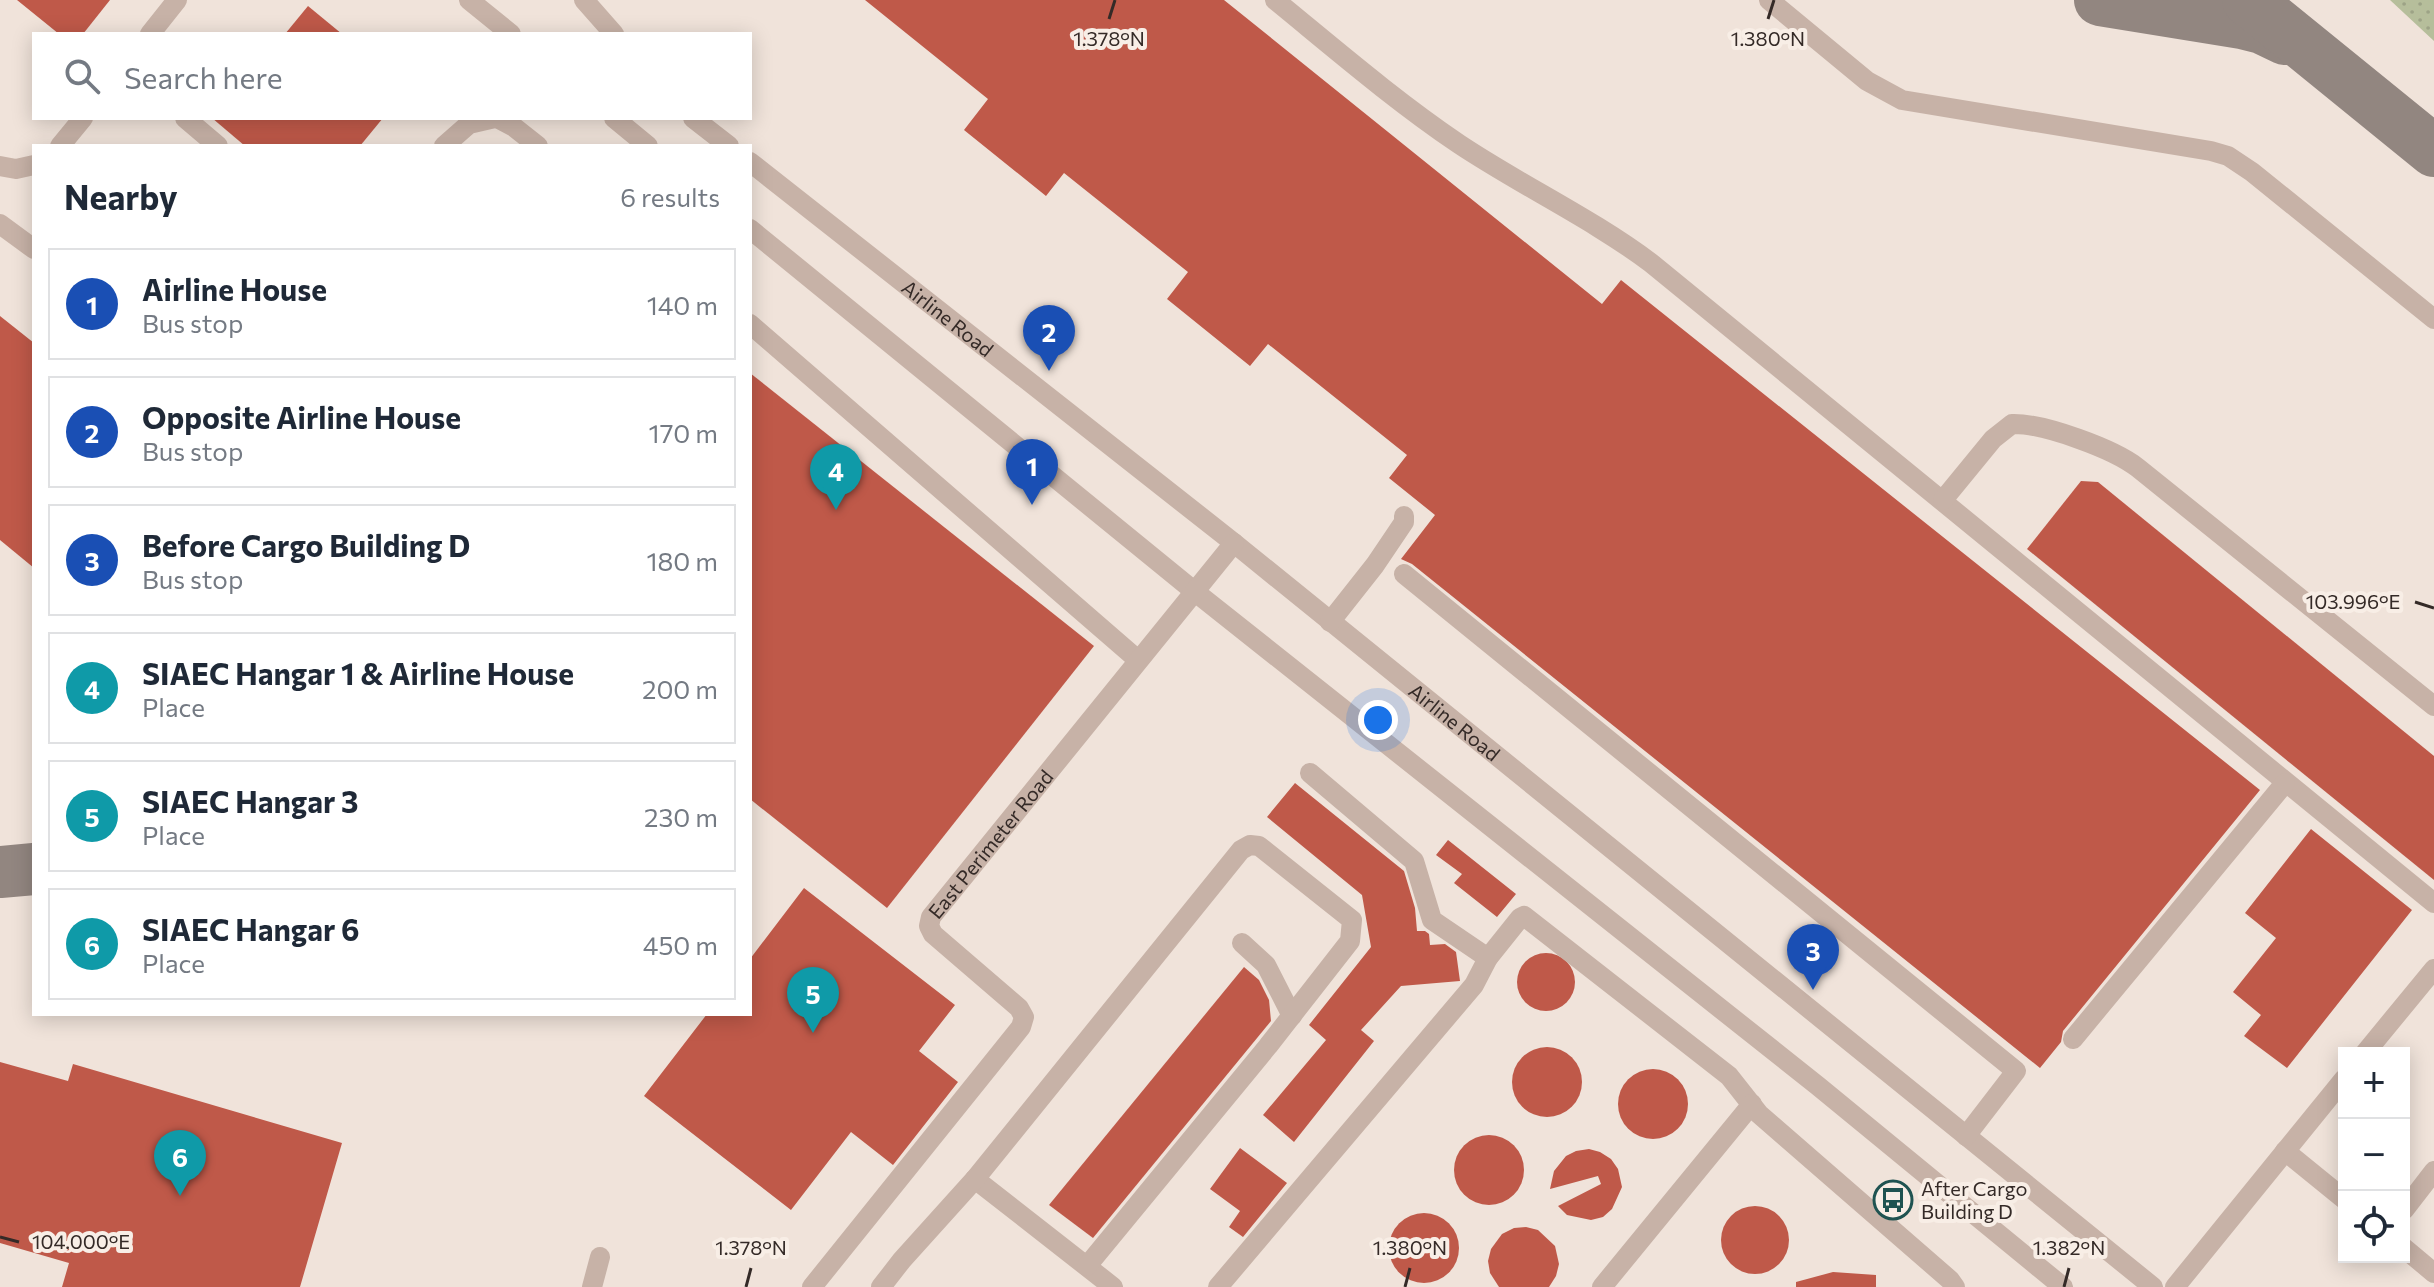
<!DOCTYPE html>
<html lang="en">
<head>
<meta charset="utf-8">
<style>
  body { margin:0; font-family:Commissioner,sans-serif; background:#f2f2f3; color:#1f2937 }
  .controls { position:absolute; right:24px; bottom:24px; display:grid; overflow:hidden; border-radius:0px; box-shadow:0 4px 20px #0003 }
  .controls button { width:72px; height:72px; display:grid; place-items:center; padding:0; border:0; border-bottom:2px solid #e0e1e3; background:#fff; color:#1f2937; font:40px sans-serif }
  .you { position:absolute; left:1378px; top:720px; width:28px; height:28px; margin:-20px; border:6px solid #fff; border-radius:50%; background:#1a73e8; box-shadow:0 0 0 12px #1a73e833 }
  .badge { display:grid; place-items:center; width:52px; height:52px; border-radius:50%; background:#d93025; color:#fff; font-size:26px; font-weight:700 }
  .pin { position:absolute; translate:-50% -66px; filter:drop-shadow(0 2px 4px #0008) }
  .pin::after { content:''; position:absolute; top:42px; width:28px; height:24px; background:inherit; clip-path:polygon(0 0,100% 0,50% 100%) }
  .list { margin:0; padding:0; list-style:none }
  h2 { display:flex; justify-content:space-between; align-items:center; height:104px; margin:0; padding:0 32px; font-size:34px }
  h2 small { font-size:26px; font-weight:400; color:#747a83 }
  .list li { display:grid; grid-template-columns:52px 1fr auto; gap:24px; align-items:center; box-sizing:border-box; height:112px; margin:0 16px 16px; padding:0 16px; border:2px solid #e0e1e3; border-radius:0px }
  .list b { display:block; font-size:30px; white-space:nowrap }
  .list p { margin:0; font-size:26px; white-space:nowrap; color:#747a83 }
  .list em { font-size:26px; font-style:normal; color:#747a83 }
  .icon { flex:none; width:44px; height:44px; fill:none; stroke:currentColor; stroke-width:2; stroke-linecap:round; stroke-linejoin:round }
  .map { position:relative; flex:none; width:2434px; height:1287px; overflow:hidden }
  .search { position:absolute; background:#fff; box-shadow:0 4px 20px #0003; left:32px; top:32px; width:720px; height:88px; display:flex; align-items:center; gap:20px; box-sizing:border-box; padding:0 28px; border-radius:0px; color:#747a83; font-size:30px }
  .panel { position:absolute; background:#fff; box-shadow:0 4px 20px #0003; left:32px; top:144px; width:720px; height:872px; border-radius:0px }
  .map>svg:first-child { display:block }
  .grass { fill:url(#grass-dots) }
  .lines { fill:none; stroke-linecap:round; stroke-linejoin:round }
  .taxiway { stroke:#928680; stroke-width:52 }
  .building { fill:#bf5949 }
  .minor { stroke:#c7b2a7; stroke-width:20 }
  .ticks { fill:none; stroke:#342a27; stroke-width:3 }
  .labels { text-anchor:middle; dominant-baseline:central; stroke-width:8; stroke-linejoin:round; paint-order:stroke }
  .street-label { font-size:20px; fill:#342a27; stroke:#f8eee6 }
  .poi-label { font-size:20px; fill:#342a27; stroke:#f8eee6; text-anchor:start }
  .ticks-label { font-size:20px; text-anchor:middle; fill:#342a27; stroke:#f8eee6; stroke-width:8; stroke-linejoin:round; paint-order:stroke }
</style>
</head>
<body>
<div class="map">
<svg width="2434" height="1287" viewBox="0 0 2434 1287">
  <defs>
    <pattern id="grass-dots" width="8" height="8" patternUnits="userSpaceOnUse" patternTransform="scale(2)"><rect width="8" height="8" fill="#b6be9b"/><path d="M2 2h.1M6 6h.1" fill="none" stroke="#9da386" stroke-width="1.8" stroke-linecap="round"/></pattern>
  </defs>
  <rect width="100%" height="100%" fill="#f0e3da"/>
  <!-- grass -->
  <polygon class="grass" points="2390,0 2434,0 2434,41"/>
  <g class="lines">
    <!-- taxiway -->
    <g class="taxiway">
      <polyline points="2100,0 2242,23 2262,28 2285,39"/>
      <polyline points="2248,0 2434,151"/>
      <polyline points="0,872 34,869"/>
    </g>
  </g>
  <!-- building -->
  <g class="building">
    <polygon points="17,0 110,0 83,34 59,34"/>
    <polygon points="865,0 1224,0 1602,304 1621,280 2260,790 2063,1031 2061,1042 2040,1068 1412,564 1401,559 1435,515 1389,478 1407,455 1268,344 1250,366 1167,299 1188,272 1064,173 1046,196 964,130 988,99"/>
    <polygon points="308,6 342,34 285,34"/>
    <polygon points="212,118 383,118 360,146 245,146"/>
    <polygon points="0,316 34,343 34,568 0,540"/>
    <polygon points="750,373 1094,646 887,908 750,799"/>
    <polygon points="2081,481 2098,482 2434,756 2434,880 2027,549"/>
    <polygon points="1295,783 1404,871 1415,908 1417,931 1425,931 1429,934 1430,945 1445,944 1456,952 1460,981 1401,986 1361,1030 1374,1041 1294,1142 1263,1115 1326,1040 1309,1025 1371,947 1362,895 1267,817"/>
    <polygon points="2311,829 2412,910 2287,1068 2244,1036 2261,1015 2233,992 2276,938 2245,913"/>
    <polygon points="1448,840 1516,894 1497,917 1454,883 1462,874 1436,855"/>
    <polygon points="804,888 955,1005 919,1051 958,1082 893,1165 851,1132 791,1210 644,1096 707,1014 750,1014 750,959"/>
    <circle cx="1546" cy="982" r="29"/>
    <polygon points="1244,967 1259,980 1269,1000 1271,1021 1093,1238 1049,1205"/>
    <circle cx="1547" cy="1082" r="35"/>
    <polygon points="0,1062 68,1081 73,1064 342,1143 300,1287 62,1287 69,1263 0,1243"/>
    <circle cx="1653" cy="1104" r="35"/>
    <circle cx="1489" cy="1170" r="35"/>
    <polygon points="1240,1148 1287,1183 1243,1237 1229,1227 1240,1211 1210,1189"/>
    <polygon points="1589,1149 1600,1152 1611,1159 1618,1169 1622,1187 1612,1209 1603,1217 1591,1220 1567,1215 1558,1206 1601,1184 1598,1176 1550,1189 1554,1171 1566,1156 1576,1151"/>
    <circle cx="1755" cy="1240" r="34"/>
    <circle cx="1424" cy="1248" r="35"/>
    <polygon points="1526,1227 1538,1230 1555,1246 1559,1264 1556,1276 1549,1287 1499,1287 1490,1273 1488,1261 1491,1249 1502,1234 1514,1228"/>
    <polygon points="1833,1272 1876,1275 1876,1287 1796,1287 1796,1282"/>
  </g>
  <g class="lines">
    <!-- minor -->
    <g class="minor">
      <polyline points="469,0 511,34"/>
      <polyline points="584,0 614,34"/>
      <path d="M1275,0C1335,49 1394,100 1459,144C1522,186 1591,218 1651,263L2434,903"/>
      <polyline points="1769,0 1867,81 1902,100 2211,151 2228,156 2252,172 2434,319"/>
      <polyline points="150,34 177,0"/>
      <polyline points="185,118 218,146"/>
      <polyline points="497,118 514,127 538,146"/>
      <polyline points="614,118 648,146"/>
      <polyline points="693,118 729,146"/>
      <polyline points="60,146 83,118"/>
      <polyline points="444,146 469,124 495,118"/>
      <path id="s1" d="M750,162L1234,543L2153,1287"/>
      <polyline points="0,166 16,169 34,165"/>
      <polyline points="0,224 34,249"/>
      <polyline points="750,229 1194,591 1818,1086 2063,1287"/>
      <polyline points="750,324 1138,660"/>
      <path d="M1943,500L1993,439L2012,424C2043,423 2114,449 2138,468L2434,706"/>
      <polyline points="1404,574 2016,1071 1966,1136"/>
      <polyline points="1330,622 1375,565 1404,522 1404,516"/>
      <polyline points="1310,773 1414,861 1432,920 1488,958"/>
      <polyline points="1242,943 1266,965 1292,1016"/>
      <polyline points="2073,1039 2285,783"/>
      <polyline points="2365,1053 2434,969"/>
      <polyline points="2285,1151 2344,1199"/>
      <polyline points="975,1179 1113,1287"/>
      <polyline points="2404,1210 2434,1171"/>
      <polyline points="2404,1248 2434,1273"/>
      <polyline points="592,1287 600,1257"/>
      <path id="s2" d="M812,1287L1021,1027L1024,1017L1019,1008L933,934L929,926L931,917L1234,543"/>
      <polyline points="881,1287 902,1260 975,1179 1241,850 1250,845 1259,846 1352,920 1350,941 1268,1046 1087,1266"/>
      <polyline points="1218,1287 1474,985 1488,958 1520,918 1524,916 1729,1076 1759,1114 1950,1280 1955,1287"/>
      <polyline points="1602,1287 1752,1104"/>
      <polyline points="2175,1287 2344,1079"/>
    </g>
  </g>
  <!-- ticks -->
  <path class="ticks" d="M1109,19L1115,0M1768,19L1774,0M2415,602L2434,608M0,1237L19,1242M746,1287L751,1268M1405,1287L1410,1268M2064,1287L2069,1268"/>
  <!-- icons -->
  <defs>
    <g id="bus-ring" transform="scale(2)"><circle r="9.5" fill="#f8eee6" stroke="#1f5351" stroke-width="1.5"/><path d="M-5-6H5V4H4V6H2V4H-2V6H-4V4H-5ZM-3.5-4V0h7V-4ZM-3.5 1.2v1.5H-2V1.2ZM2 1.2v1.5H3.5V1.2Z" fill="#1f5351"/></g>
  </defs>
  <g fill-rule="evenodd">
    <use href="#bus-ring" x="1893" y="1200"/>
  </g>
  <g class="labels">
    <!-- street labels -->
    <g class="street-label">
      <text stroke="none"><textPath href="#s1" startOffset="252">Airline Road</textPath></text>
      <text stroke="none"><textPath href="#s1" startOffset="900">Airline Road</textPath></text>
      <text stroke="none"><textPath href="#s2" startOffset="580">East Perimeter Road</textPath></text>
    </g>
    <!-- poi labels -->
    <g class="poi-label">
      <text x="1921" y="1188">After Cargo<tspan x="1921" dy="23">Building D</tspan></text>
    </g>
  </g>
  <g class="ticks-label">
    <text x="1109" y="46">1.378°N</text>
    <text x="1768" y="46">1.380°N</text>
    <text x="2353" y="609">103.996°E</text>
    <text x="81" y="1249">104.000°E</text>
    <text x="751" y="1255">1.378°N</text>
    <text x="1410" y="1255">1.380°N</text>
    <text x="2069" y="1255">1.382°N</text>
  </g>
</svg>
<div class="controls">
<button>+</button>
<button>−</button>
<button><svg class="icon" aria-label="locate" viewBox="0 0 24 24"><circle cx="12" cy="12" r="6"/><path d="M12 2v4M12 18v4M2 12h4M18 12h4"/></svg></button>
</div>
<div class="you"></div>
<div class="pin badge" style="left:1032px;top:505px;background:#1a4fb4">1</div>
<div class="pin badge" style="left:1049px;top:371px;background:#1a4fb4">2</div>
<div class="pin badge" style="left:1813px;top:990px;background:#1a4fb4">3</div>
<div class="pin badge" style="left:836px;top:510px;background:#0f9aa8">4</div>
<div class="pin badge" style="left:813px;top:1033px;background:#0f9aa8">5</div>
<div class="pin badge" style="left:180px;top:1196px;background:#0f9aa8">6</div>
<div class="search"><svg class="icon" aria-label="search" viewBox="0 0 24 24"><circle cx="10" cy="10" r="6"/><path d="M15 15l6 6"/></svg>Search here</div>
<section class="panel">
<h2>Nearby<small>6 results</small></h2>
<ul class="list">
<li><span class="badge" style="background:#1a4fb4">1</span><div><b>Airline House</b><p>Bus stop</p></div><em>140 m</em></li>
<li><span class="badge" style="background:#1a4fb4">2</span><div><b>Opposite Airline House</b><p>Bus stop</p></div><em>170 m</em></li>
<li><span class="badge" style="background:#1a4fb4">3</span><div><b>Before Cargo Building D</b><p>Bus stop</p></div><em>180 m</em></li>
<li><span class="badge" style="background:#0f9aa8">4</span><div><b>SIAEC Hangar 1 &amp; Airline House</b><p>Place</p></div><em>200 m</em></li>
<li><span class="badge" style="background:#0f9aa8">5</span><div><b>SIAEC Hangar 3</b><p>Place</p></div><em>230 m</em></li>
<li><span class="badge" style="background:#0f9aa8">6</span><div><b>SIAEC Hangar 6</b><p>Place</p></div><em>450 m</em></li>
</ul>
</section>
</div>
</body>
</html>
